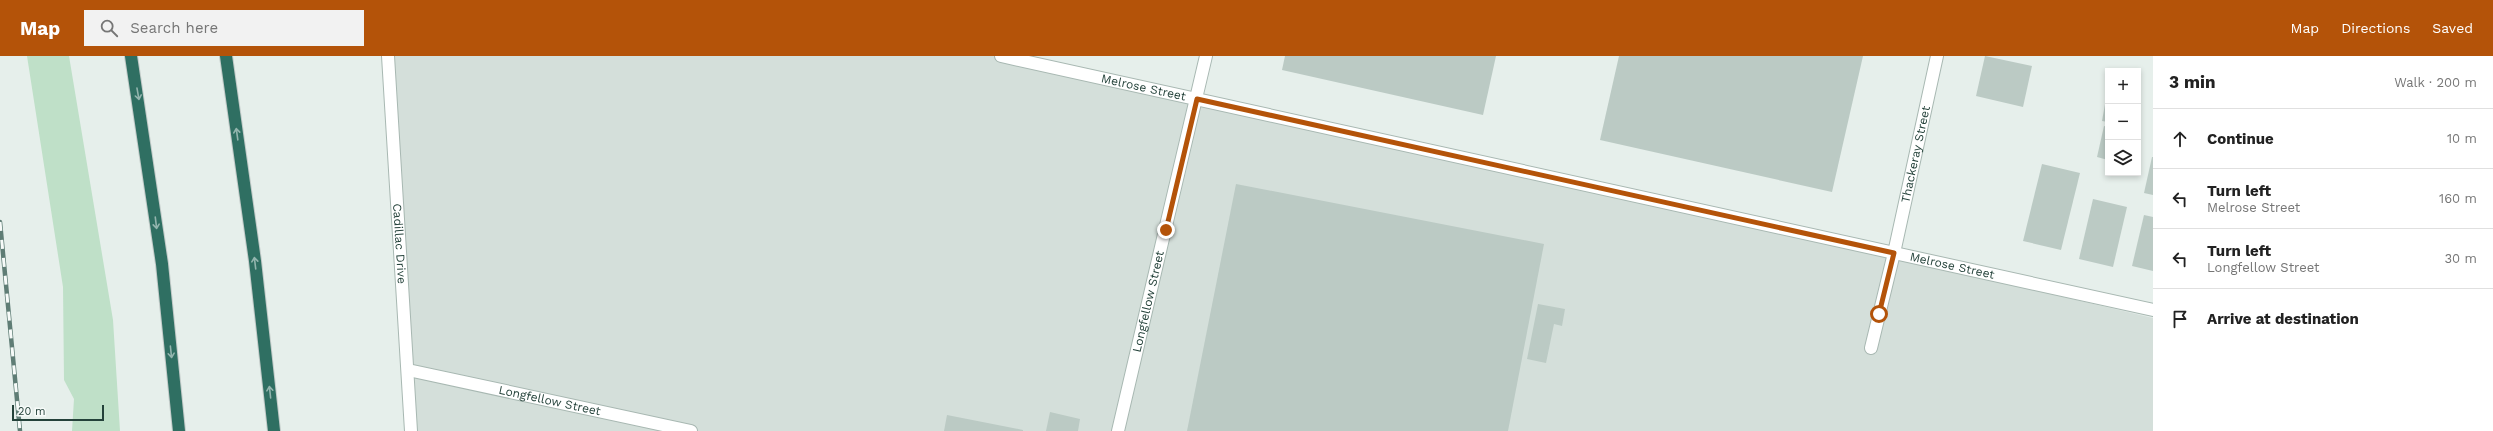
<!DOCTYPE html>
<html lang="en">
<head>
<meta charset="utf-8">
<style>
  body { margin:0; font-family:"Work Sans",sans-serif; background:#f2f2f2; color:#222 }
  .controls { position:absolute; right:12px; top:12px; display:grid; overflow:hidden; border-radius:0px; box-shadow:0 2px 6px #0003 }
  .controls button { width:36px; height:36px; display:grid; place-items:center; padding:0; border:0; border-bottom:1px solid #e0e0e0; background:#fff; color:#222; font:20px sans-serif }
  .scale { position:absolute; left:12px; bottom:10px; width:92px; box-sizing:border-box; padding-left:4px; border:2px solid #24423a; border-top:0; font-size:11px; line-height:14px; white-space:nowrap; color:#24423a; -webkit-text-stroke:3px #f7fbf9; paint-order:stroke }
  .stop { position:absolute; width:12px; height:12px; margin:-9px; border:3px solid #b45309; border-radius:50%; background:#fff }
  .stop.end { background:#b45309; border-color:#fff; box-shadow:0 1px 4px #0008 }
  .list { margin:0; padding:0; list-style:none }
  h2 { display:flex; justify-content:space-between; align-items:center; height:52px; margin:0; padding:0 16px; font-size:17px }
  h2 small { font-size:13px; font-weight:400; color:#767676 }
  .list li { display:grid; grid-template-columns:26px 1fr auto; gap:12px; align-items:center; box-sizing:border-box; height:60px; padding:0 16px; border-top:1px solid #e0e0e0 }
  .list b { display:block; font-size:15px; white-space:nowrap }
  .list p { margin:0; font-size:13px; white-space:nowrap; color:#767676 }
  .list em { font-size:13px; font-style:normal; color:#767676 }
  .icon { flex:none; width:22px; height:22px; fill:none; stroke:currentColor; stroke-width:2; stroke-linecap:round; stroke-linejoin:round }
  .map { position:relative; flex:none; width:2153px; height:375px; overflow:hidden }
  header { display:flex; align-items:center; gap:24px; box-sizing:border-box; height:56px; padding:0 20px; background:#b45309; color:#fff }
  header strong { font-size:19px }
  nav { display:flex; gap:22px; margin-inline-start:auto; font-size:14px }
  .search { width:280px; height:36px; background:#f2f2f2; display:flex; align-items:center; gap:10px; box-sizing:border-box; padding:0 14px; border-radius:0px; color:#767676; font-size:15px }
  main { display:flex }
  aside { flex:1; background:#fff }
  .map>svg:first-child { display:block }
  .built { fill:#d4dfda }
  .green { fill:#bfe0c8 }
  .building { fill:#bbcac4 }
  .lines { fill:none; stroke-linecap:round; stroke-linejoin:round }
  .service-casing { stroke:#a8b8b2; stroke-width:14 }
  .minor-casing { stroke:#a8b8b2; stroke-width:14 }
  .motorway-casing { stroke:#c2cac8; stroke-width:14 }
  .service { stroke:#fff; stroke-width:12 }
  .minor { stroke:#fff; stroke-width:12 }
  .motorway { stroke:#2f6f62; stroke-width:12 }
  .rail-casing { stroke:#5f7d75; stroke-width:4.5 }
  .rail { stroke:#f7fbf9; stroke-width:3; stroke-dasharray:9; stroke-linecap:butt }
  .oneway { stroke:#93b5ae }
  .route { stroke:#b45309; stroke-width:5 }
  .labels { text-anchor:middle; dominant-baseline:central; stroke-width:3.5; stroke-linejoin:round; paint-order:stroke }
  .street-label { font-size:12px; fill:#24423a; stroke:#f7fbf9 }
</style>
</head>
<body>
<header>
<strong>Map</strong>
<div class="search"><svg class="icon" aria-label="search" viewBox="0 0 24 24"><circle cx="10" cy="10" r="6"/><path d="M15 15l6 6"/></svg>Search here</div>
<nav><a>Map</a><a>Directions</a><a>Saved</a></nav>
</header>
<main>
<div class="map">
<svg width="2153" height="375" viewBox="0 0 2153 375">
  <rect width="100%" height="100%" fill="#e6efeb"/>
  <!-- built -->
  <polygon class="built" points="388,0 993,0 1889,200 2153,262 2153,375 413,375"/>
  <!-- green -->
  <polygon class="green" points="27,0 69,0 113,264 120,375 72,375 74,343 64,324 63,231"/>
  <!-- building -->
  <g class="building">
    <polygon points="1285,0 1496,0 1483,59 1282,14"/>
    <polygon points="1619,0 1863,0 1832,136 1600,84"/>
    <polygon points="1985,0 2032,10 2023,51 1976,40"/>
    <polygon points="2107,37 2108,37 2108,66 2102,65"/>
    <polygon points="2104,70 2108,71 2108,104 2097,101"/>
    <polygon points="2152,101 2153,101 2153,139 2144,137"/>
    <polygon points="2042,108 2080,117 2061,194 2023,185"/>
    <polygon points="1236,128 1544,188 1508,375 1187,375"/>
    <polygon points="2093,143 2127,151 2113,211 2079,203"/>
    <polygon points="2144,159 2153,161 2153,215 2132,210"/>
    <polygon points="1538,248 1565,253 1562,270 1554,268 1546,307 1527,303"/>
    <polygon points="1050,356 1080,363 1078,375 1046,375"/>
    <polygon points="947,359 1023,374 1023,375 944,375"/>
  </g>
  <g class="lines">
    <!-- service casing -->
    <g class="service-casing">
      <g id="service">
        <polyline points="1871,292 1894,197"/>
        <path id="s1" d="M408,314L691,375"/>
        <path id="s2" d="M1118,375L1165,174"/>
      </g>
    </g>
    <!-- minor casing -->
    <g class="minor-casing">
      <g id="minor">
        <path id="s3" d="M388,0L411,375"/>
        <path id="s4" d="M1001,0L2153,254"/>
        <polyline points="1165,174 1206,0"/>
        <path id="s5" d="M1894,197L1937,0"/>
      </g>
    </g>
    <!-- motorway casing -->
    <g class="motorway-casing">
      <g id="motorway">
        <polyline points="131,0 162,208 179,375"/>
        <polyline points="226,0 255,205 274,375"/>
      </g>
    </g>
    <!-- service -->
    <use href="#service" class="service"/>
    <!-- minor -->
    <use href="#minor" class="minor"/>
    <!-- motorway -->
    <use href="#motorway" class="motorway"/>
    <!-- rail casing -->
    <g class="rail-casing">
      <polyline id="rail" points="0,166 20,375"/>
    </g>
    <!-- rail -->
    <use href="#rail" class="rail"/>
  </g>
  <!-- one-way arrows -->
  <defs><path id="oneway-shaft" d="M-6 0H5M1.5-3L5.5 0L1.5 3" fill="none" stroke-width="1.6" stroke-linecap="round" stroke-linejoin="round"/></defs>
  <g class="oneway">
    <use href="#oneway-shaft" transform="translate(138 38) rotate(80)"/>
    <use href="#oneway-shaft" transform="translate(237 78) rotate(-98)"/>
    <use href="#oneway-shaft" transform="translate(156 167) rotate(83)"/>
    <use href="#oneway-shaft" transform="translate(255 207) rotate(-97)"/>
    <use href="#oneway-shaft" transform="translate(171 296) rotate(84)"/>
    <use href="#oneway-shaft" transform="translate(270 336) rotate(-96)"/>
  </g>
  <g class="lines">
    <!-- route -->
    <polyline class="route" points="1166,174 1197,43 1894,197 1879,258"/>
  </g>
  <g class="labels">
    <!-- street labels -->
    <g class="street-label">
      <text stroke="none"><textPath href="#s4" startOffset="146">Melrose Street</textPath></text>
      <text stroke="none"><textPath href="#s5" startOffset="101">Thackeray Street</textPath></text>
      <text stroke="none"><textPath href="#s3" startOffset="188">Cadillac Drive</textPath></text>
      <text stroke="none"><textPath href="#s4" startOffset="974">Melrose Street</textPath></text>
      <text stroke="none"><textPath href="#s2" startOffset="133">Longfellow Street</textPath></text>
      <text stroke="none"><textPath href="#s1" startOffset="145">Longfellow Street</textPath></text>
    </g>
  </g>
</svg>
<div class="controls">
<button>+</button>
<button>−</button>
<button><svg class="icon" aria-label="layers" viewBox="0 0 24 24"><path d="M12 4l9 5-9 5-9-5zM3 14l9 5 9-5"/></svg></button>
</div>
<div class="scale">20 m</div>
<div class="stop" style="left:1879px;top:258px"></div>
<div class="stop end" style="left:1166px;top:174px"></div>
</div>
<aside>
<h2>3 min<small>Walk · 200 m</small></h2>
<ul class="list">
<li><svg class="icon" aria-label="ahead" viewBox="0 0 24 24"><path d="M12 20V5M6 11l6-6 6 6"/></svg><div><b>Continue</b></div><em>10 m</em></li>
<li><svg class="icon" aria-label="left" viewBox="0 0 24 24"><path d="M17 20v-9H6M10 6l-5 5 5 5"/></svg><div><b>Turn left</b><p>Melrose Street</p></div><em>160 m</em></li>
<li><svg class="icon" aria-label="left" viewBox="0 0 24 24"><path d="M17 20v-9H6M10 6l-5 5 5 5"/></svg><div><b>Turn left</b><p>Longfellow Street</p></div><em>30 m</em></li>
<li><svg class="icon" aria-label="arrive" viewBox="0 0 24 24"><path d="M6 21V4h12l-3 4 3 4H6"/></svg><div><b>Arrive at destination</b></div></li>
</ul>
</aside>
</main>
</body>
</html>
